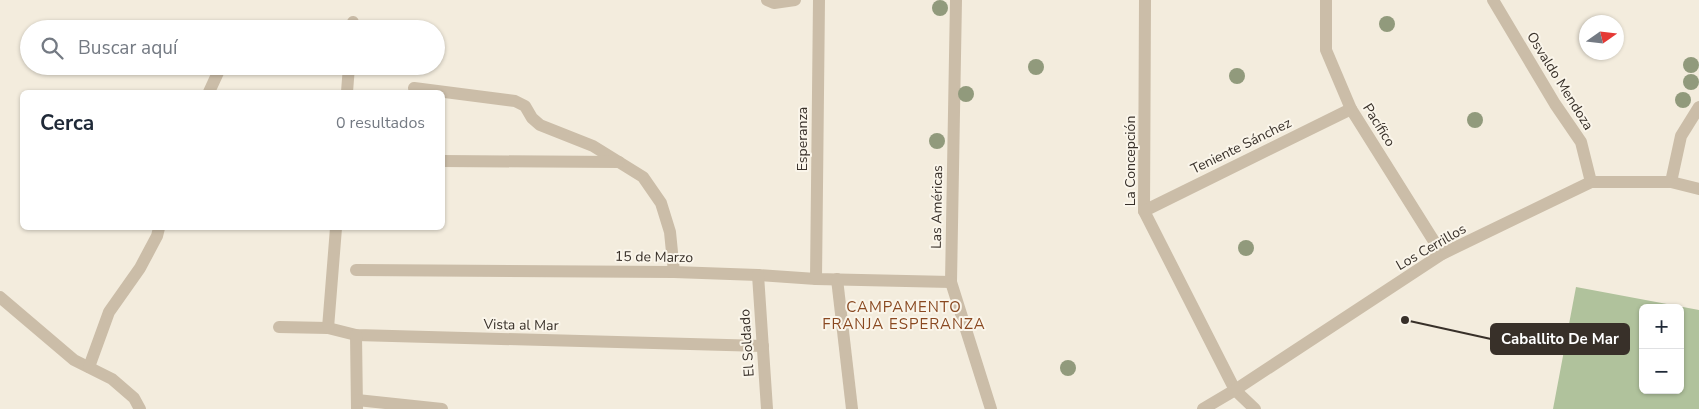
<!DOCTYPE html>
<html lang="es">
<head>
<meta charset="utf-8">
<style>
  body { margin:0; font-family:"Nunito Sans",sans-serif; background:#f2f2f3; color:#1f2937 }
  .controls { position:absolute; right:15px; bottom:15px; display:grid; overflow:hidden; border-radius:8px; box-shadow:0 1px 4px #0004 }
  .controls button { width:45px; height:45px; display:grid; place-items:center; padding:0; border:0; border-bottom:1px solid #e0e1e3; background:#fff; color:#1f2937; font:25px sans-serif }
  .compass { position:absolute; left:1579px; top:15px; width:45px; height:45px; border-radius:50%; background:#fff; box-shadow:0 1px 4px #0004; rotate:76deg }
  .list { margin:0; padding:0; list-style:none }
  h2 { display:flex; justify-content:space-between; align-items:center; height:65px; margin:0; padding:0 20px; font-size:21px }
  h2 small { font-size:16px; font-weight:400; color:#747a83 }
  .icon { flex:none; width:28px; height:28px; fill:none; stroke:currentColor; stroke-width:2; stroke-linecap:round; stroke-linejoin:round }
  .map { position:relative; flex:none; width:1699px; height:409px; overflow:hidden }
  .search { position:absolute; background:#fff; box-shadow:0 1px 4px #0004; left:20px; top:20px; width:425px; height:55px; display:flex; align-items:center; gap:12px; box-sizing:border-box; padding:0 18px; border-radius:28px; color:#747a83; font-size:19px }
  .panel { position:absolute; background:#fff; box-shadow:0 1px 4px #0004; left:20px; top:90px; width:425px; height:140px; border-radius:8px }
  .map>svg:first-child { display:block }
  .green { fill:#b0c29c; fill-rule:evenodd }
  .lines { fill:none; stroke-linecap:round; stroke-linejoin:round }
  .minor { stroke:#cbbda8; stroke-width:12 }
  .tree { fill:#919a7c }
  .labels { text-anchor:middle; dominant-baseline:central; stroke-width:4; stroke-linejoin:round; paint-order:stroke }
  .street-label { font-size:14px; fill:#383029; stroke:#faf5ea }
  .neighbourhood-label { font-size:15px; letter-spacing:1px; fill:#894820; stroke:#faf5ea }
  .leader { fill:none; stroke:#383029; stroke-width:2 }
  .callout-dot { fill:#383029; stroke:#faf5ea; stroke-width:2 }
  .callout { fill:#383029; stroke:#383029; stroke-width:2 }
  .callout-label { font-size:15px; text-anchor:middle; font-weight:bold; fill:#fff }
</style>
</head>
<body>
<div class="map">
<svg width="1699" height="409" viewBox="0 0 1699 409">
  <rect width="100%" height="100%" fill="#f3ecdd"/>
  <!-- green -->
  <path class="green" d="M1576,287L1699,310V409H1553ZM1643,308H1680V390H1643Z"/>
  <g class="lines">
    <!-- minor -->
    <g class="minor">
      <polyline points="767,0 774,3 795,0"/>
      <polyline points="956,0 951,282 991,409"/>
      <polyline points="1145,0 1144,211 1235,390 1255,409"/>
      <polyline points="1326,0 1326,50 1351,109 1442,254"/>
      <polyline points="1493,0 1555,104 1581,142 1591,182"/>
      <polyline points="237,29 239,26"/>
      <polyline points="352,29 353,22"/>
      <polyline points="414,88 515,101 525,106 532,118 540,125 593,146 643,177 661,203 670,232 674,272"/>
      <polyline points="209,92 221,66"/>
      <polyline points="347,92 349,66"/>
      <polyline points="442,161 619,162"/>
      <polyline points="1671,182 1681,136 1699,107"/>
      <polyline points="1144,211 1351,109"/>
      <polyline points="356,270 674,272 758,275 816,279 951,282"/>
      <polyline points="758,275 767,409"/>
      <polyline points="816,279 819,0"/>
      <polyline points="837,279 852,409"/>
      <polyline points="0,297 74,360 112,379 134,398 140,409"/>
      <polyline points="279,327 328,328 356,335 763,346"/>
      <polyline points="328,328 336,228"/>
      <polyline points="356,335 357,409"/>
      <polyline points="89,367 109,312 140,268 157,236 159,228"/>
      <polyline points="357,400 442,409"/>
      <polyline points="1203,409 1235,390 1442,254 1591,182 1671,182 1699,189"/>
    </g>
  </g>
  <!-- trees -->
  <g class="tree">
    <circle cx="940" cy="8" r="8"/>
    <circle cx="1387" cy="24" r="8"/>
    <circle cx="1691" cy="65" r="8"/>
    <circle cx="1036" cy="67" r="8"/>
    <circle cx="1237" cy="76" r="8"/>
    <circle cx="1691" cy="82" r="8"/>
    <circle cx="966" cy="94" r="8"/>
    <circle cx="1683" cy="100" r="8"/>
    <circle cx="1475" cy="120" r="8"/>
    <circle cx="937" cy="141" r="8"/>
    <circle cx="1246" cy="248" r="8"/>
    <circle cx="1068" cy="368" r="8"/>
  </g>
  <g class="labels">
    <!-- street labels -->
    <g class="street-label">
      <text transform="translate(1560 81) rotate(58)">Osvaldo Mendoza</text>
      <text transform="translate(1379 125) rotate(58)">Pacífico</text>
      <text transform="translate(802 139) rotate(-90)">Esperanza</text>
      <text transform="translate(1241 146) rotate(-26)">Teniente Sánchez</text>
      <text transform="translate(1130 161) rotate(-90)">La Concepción</text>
      <text transform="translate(937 207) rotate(-89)">Las Américas</text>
      <text transform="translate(1431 247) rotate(-30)">Los Cerrillos</text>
      <text transform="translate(654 257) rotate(1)">15 de Marzo</text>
      <text transform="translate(521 325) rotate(1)">Vista al Mar</text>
      <text transform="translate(747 343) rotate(-94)">El Soldado</text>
    </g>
    <!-- neighbourhood labels -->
    <g class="neighbourhood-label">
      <text x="904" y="307">CAMPAMENTO<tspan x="904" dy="17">FRANJA ESPERANZA</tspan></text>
    </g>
  </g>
  <!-- callouts -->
  <path class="leader" d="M1405 320L1491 339"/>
  <circle class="callout-dot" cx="1405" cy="320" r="5"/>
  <rect class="callout" x="1491" y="324" width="138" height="30" rx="5"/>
  <g class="callout-label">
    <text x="1560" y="344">Caballito De Mar</text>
  </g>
</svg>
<div class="controls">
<button>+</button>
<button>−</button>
</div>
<svg class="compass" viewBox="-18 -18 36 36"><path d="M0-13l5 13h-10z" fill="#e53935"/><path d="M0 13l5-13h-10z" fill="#747a83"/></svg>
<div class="search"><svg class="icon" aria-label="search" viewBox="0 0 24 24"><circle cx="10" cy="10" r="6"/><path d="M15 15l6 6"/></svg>Buscar aquí</div>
<section class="panel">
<h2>Cerca<small>0 resultados</small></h2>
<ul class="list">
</ul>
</section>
</div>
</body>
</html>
